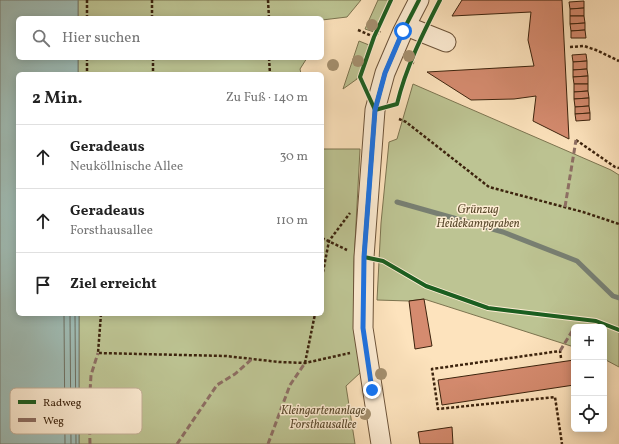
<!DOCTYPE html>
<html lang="de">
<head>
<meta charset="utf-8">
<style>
  body { margin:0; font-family:Vollkorn,serif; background:#f6f6f6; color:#222 }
  .controls { position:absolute; right:12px; bottom:12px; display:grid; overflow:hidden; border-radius:6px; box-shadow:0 2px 10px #0003 }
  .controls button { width:36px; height:36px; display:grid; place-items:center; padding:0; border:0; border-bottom:1px solid #e0e0e0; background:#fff; color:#222; font:20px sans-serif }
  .stop { position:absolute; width:12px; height:12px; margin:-9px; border:3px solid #1a73e8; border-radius:50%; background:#fff }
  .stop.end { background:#1a73e8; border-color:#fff; box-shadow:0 1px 4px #0008 }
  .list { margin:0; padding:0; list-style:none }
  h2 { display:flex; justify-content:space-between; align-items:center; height:52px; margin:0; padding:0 16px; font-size:17px }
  h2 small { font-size:13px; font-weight:400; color:#767676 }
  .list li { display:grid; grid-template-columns:26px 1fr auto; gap:12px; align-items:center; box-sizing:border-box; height:64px; padding:0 16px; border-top:1px solid #e0e0e0 }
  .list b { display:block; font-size:15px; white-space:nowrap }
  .list p { margin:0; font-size:13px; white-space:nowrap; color:#767676 }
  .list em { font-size:13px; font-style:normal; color:#767676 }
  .icon { flex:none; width:22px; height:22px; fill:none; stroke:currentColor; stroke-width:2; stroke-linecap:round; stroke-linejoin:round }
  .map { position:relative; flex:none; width:619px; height:444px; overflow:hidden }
  .search { position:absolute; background:#fff; box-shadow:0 2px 10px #0003; left:16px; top:16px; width:308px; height:44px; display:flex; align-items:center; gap:10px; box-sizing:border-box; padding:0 14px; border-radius:6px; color:#767676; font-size:15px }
  .panel { position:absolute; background:#fff; box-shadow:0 2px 10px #0003; left:16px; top:72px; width:308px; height:244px; border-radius:6px }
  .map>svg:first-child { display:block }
  .green { fill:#bdc493; stroke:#7c7450 }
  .water { fill:#a0bdb6; stroke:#787f72 }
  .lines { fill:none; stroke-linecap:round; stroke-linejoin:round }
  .shore { stroke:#6e7062; stroke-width:1 }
  .stream { stroke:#787f72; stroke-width:5 }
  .building { fill:#d58b6f; stroke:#3c230d }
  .minor-casing { stroke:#6c5339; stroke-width:21 }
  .path { stroke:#3c230d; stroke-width:2.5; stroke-dasharray:3 2; stroke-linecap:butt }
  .minor { stroke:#feedd4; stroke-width:19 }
  .quiet { stroke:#8d6e63; stroke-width:3; stroke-dasharray:6 3; stroke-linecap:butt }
  .cycleway-casing { stroke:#feedd4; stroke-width:6 }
  .cycleway { stroke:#1b5e20; stroke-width:4 }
  .tree { fill:#a48f6e }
  .route { stroke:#1a73e8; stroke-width:5 }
  .labels { text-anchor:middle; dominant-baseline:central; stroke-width:3; stroke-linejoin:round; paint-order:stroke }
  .park-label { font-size:12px; font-style:italic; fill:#5c4b2e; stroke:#feedd4 }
  .key { fill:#feedd4; stroke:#c4b098; stroke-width:1 }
  .key-label { font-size:11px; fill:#3c230d }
</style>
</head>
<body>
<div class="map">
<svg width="619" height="444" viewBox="0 0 619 444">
  <rect width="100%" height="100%" fill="#fde3bd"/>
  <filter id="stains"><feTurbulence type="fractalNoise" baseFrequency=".005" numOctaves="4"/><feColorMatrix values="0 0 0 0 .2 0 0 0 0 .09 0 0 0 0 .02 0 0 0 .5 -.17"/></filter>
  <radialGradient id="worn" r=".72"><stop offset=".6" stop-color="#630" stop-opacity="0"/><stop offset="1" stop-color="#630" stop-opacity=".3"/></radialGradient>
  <!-- green -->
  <g class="green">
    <polygon points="78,0 361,0 347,17 322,20 322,18 78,18"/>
    <polygon points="378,0 389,0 374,32 365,29"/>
    <polygon points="359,41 369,45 357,79 343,89"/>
    <polygon points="78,58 307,58 300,69 301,74 78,74"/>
    <polygon points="413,84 611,170 619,175 619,367 604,359 604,327 574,327 574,347 424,299 409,301 377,300 381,223 389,142 397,139"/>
    <polygon points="322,149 360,149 354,262 354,319 361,372 346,386 355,444 79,444 79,314 322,314"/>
  </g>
  <!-- water -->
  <polygon class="water" points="0,0 78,0 78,18 18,18 18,58 78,58 78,74 18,74 18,314 79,314 79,444 0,444"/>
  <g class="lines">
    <!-- shore -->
    <g class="shore">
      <polyline points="64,314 65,444"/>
      <polyline points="70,314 71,444"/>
      <polyline points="75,314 76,444"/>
    </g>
    <!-- stream -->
    <polyline class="stream" points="397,202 503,232 577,261 613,296 619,298"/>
  </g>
  <!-- building -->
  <g class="building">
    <polygon points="462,0 562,0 569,139 533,121 536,96 514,99 471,100 427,72 534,66 528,40 531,12 452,16"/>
    <polygon points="584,1 584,8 570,9 569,2"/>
    <polygon points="584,8 584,16 570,16 570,9"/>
    <polygon points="570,16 584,16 585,23 570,24"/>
    <polygon points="585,23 585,30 571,31 570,24"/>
    <polygon points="585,30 586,38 571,38 571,31"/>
    <polygon points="586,54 587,61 573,62 572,55"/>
    <polygon points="587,61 587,69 573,70 573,62"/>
    <polygon points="587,69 588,76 573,77 573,70"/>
    <polygon points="588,76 588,84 574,84 573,77"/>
    <polygon points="574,84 588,84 588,91 574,92"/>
    <polygon points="588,91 589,98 574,99 574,92"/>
    <polygon points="589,98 589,106 575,107 574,99"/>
    <polygon points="589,106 590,113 575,114 575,107"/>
    <polygon points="590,113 590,120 576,121 575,114"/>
    <polygon points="424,299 432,346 415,349 409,301"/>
    <polygon points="574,360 574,385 442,405 438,380"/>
    <polygon points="452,427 453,444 420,444 418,432"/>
  </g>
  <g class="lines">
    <!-- minor casing -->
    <g class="minor-casing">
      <g id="minor">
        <polyline points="406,26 446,42"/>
        <polyline points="381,444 363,328 364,257 375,110 385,73 403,31 419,0"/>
      </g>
    </g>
    <!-- path -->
    <g class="path">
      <polyline points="87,0 87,18"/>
      <polyline points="152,0 152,18"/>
      <polyline points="268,0 269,18"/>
      <polyline points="358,30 374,37 380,31"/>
      <polyline points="570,47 584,46 596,50 619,61"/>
      <polyline points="87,58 87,74"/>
      <polyline points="153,58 153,74"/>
      <polyline points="269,58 270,74"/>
      <polyline points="408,61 414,63"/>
      <polyline points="399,119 406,122 489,187 583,212 619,224"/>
      <polyline points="576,140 615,167 619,168"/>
      <polyline points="322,238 347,250"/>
      <polyline points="322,277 329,241 350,213"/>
      <polyline points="101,314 98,353 226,356 279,362 305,363 350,353"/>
      <polyline points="561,358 560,351 432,369 438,409 555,397 562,444"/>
      <polyline points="305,363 315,314"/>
    </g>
    <!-- minor -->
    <use href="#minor" class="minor"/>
    <!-- quiet -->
    <g class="quiet">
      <polyline points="565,207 576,140"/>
      <polyline points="560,351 574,328"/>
      <polyline points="90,444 89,409 91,375 98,353"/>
      <polyline points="177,444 217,385 235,374 252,359"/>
      <polyline points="268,444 290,385 305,363"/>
    </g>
    <!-- cycleway casing -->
    <g class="cycleway-casing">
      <g id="cycleway">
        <polyline points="419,0 403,31 385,73 375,110 364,257 383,261 426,286 488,308 596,321 619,330"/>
        <path d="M375,110L397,104C406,67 423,33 440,0"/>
        <polyline points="375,110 360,77 374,37 391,0"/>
      </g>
    </g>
    <!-- cycleway -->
    <use href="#cycleway" class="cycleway"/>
  </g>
  <!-- trees -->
  <g class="tree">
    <circle cx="372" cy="25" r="6"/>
    <circle cx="409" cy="56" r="6"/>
    <circle cx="358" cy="61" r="6"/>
    <circle cx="333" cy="65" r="6"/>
    <circle cx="381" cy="374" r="6"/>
    <circle cx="365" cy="414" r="6"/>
  </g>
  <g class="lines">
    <!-- route -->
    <polyline class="route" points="372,390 363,328 364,257 375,110 385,73 403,31"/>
  </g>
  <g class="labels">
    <!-- park labels -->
    <g class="park-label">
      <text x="478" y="210">Grünzug<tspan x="478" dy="14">Heidekampgraben</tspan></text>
      <text x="323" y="411">Kleingartenanlage<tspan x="323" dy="14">Forsthausallee</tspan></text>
    </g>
  </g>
  <!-- legend -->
  <rect x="10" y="388" width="132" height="46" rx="6" class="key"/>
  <rect x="18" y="400" width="18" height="4" fill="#1b5e20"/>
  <rect x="18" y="418" width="18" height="4" fill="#8d6e63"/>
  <g class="key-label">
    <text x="43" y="406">Radweg</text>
    <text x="43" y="424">Weg</text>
  </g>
  <rect width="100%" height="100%" filter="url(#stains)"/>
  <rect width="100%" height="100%" fill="url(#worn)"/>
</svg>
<div class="controls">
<button>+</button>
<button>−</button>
<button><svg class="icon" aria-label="locate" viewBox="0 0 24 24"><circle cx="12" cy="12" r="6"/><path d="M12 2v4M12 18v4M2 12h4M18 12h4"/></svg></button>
</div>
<div class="stop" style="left:403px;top:31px"></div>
<div class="stop end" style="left:372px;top:390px"></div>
<div class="search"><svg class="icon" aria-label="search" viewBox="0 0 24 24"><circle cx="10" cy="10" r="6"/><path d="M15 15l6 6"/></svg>Hier suchen</div>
<section class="panel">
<h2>2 Min.<small>Zu Fuß · 140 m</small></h2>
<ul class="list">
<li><svg class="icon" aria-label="ahead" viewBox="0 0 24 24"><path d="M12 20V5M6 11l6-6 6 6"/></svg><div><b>Geradeaus</b><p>Neuköllnische Allee</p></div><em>30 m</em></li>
<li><svg class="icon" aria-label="ahead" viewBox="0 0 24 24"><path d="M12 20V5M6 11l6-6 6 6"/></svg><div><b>Geradeaus</b><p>Forsthausallee</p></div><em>110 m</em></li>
<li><svg class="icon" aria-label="arrive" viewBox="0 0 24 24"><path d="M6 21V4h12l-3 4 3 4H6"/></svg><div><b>Ziel erreicht</b></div></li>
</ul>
</section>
</div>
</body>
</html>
